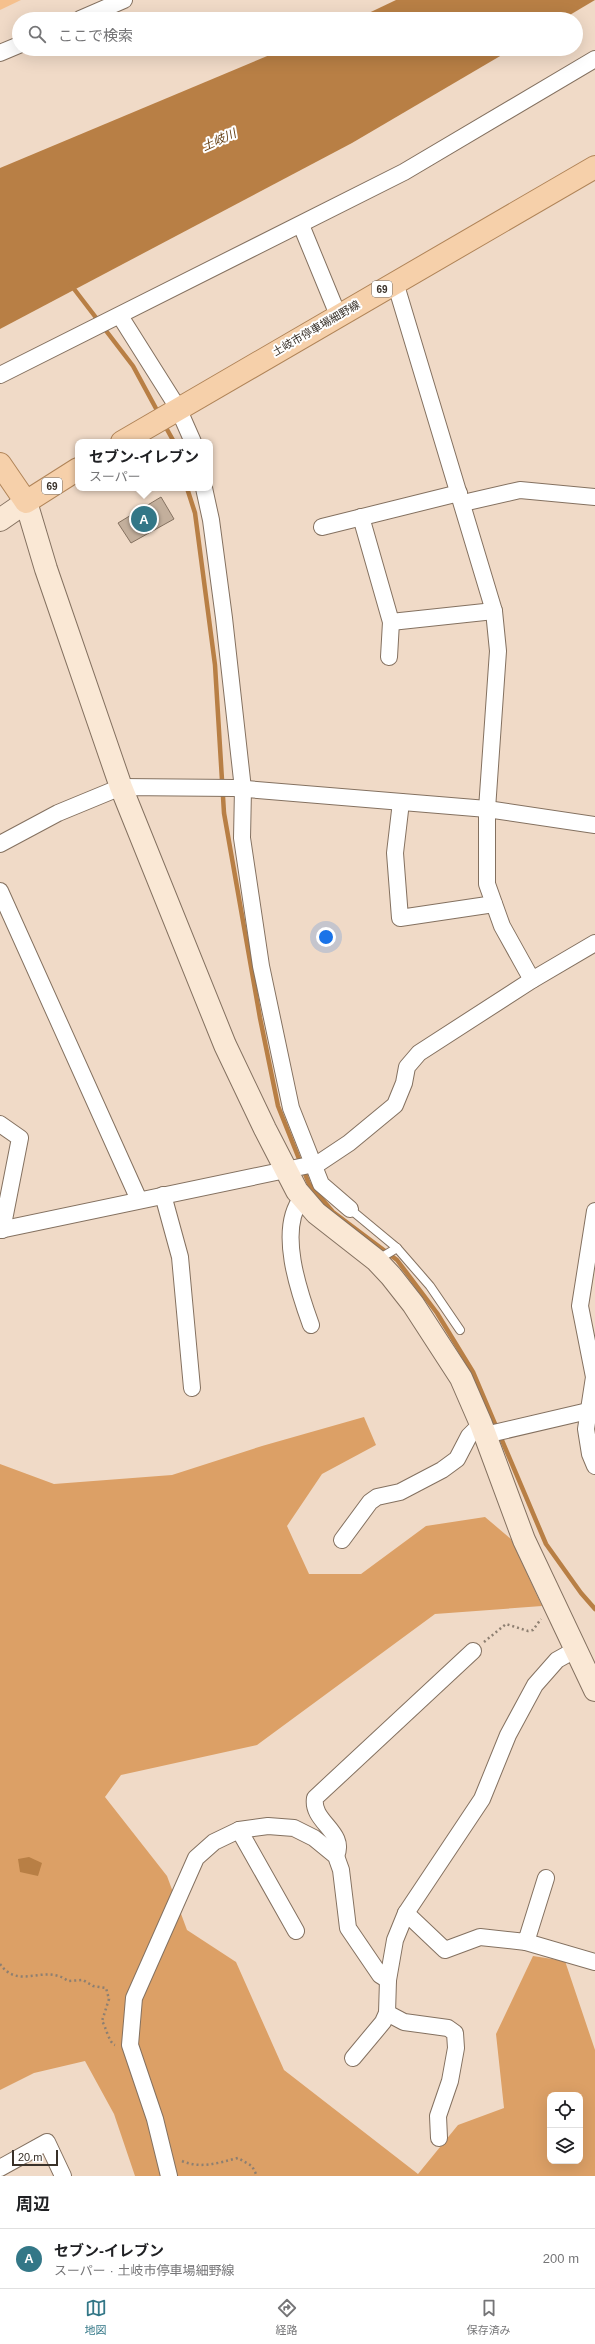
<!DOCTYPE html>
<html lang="ja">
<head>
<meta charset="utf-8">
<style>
  body { margin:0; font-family:Arial,"Noto Sans JP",sans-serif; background:#f2f2f2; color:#202124 }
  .controls { position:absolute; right:12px; bottom:12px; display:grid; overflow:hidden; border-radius:8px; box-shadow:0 4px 16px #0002 }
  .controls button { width:36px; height:36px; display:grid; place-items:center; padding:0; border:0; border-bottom:1px solid #e0e0e0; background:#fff; color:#202124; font:20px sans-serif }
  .scale { position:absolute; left:12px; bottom:10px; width:46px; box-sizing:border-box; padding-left:4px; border:2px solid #393129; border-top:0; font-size:11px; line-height:14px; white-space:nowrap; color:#393129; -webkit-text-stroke:3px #fff; paint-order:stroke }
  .you { position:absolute; left:326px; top:937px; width:14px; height:14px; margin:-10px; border:3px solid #fff; border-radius:50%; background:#1a73e8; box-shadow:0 0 0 6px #1a73e833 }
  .badge { display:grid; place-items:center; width:26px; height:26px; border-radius:50%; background:#337787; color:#fff; font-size:13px; font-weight:700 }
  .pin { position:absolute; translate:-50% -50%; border:2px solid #fff; box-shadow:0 1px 4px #0006 }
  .popup { position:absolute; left:75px; top:439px; width:138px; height:52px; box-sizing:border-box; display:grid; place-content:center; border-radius:8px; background:#fff; filter:drop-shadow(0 1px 3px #0005); font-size:13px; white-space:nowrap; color:#757577 }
  .popup b { font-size:15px; color:#202124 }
  .popup::after { content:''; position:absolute; left:50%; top:100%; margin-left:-8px; border:8px solid transparent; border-top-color:#fff }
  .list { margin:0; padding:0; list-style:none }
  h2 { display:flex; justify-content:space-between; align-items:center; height:52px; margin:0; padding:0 16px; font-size:17px }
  h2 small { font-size:13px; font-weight:400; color:#757577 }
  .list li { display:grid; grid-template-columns:26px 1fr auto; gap:12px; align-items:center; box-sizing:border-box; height:60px; padding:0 16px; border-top:1px solid #e0e0e0 }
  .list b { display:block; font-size:15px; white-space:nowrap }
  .list p { margin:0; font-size:13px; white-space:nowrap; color:#757577 }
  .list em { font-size:13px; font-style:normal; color:#757577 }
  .icon { flex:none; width:22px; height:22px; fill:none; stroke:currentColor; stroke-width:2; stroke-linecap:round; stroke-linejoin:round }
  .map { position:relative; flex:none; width:595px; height:2176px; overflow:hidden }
  .search { position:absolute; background:#fff; box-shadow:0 4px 16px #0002; left:12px; right:12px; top:12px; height:44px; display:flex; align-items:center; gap:10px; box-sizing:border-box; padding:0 14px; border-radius:22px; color:#757577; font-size:15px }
  .sheet { height:112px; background:#fff }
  nav { display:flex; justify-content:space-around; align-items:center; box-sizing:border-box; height:56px; border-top:1px solid #e0e0e0; background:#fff; font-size:11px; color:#757577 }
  nav a { display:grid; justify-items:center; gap:2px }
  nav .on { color:#337787 }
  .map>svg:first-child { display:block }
  .green { fill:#f5c08d }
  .forest { fill:#dca066; fill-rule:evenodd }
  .water { fill:#b87f45 }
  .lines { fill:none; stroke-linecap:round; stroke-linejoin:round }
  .stream { stroke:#b87f45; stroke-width:4.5 }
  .building { fill:#c3af9c; stroke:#857261 }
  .lane-casing { stroke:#847160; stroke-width:10 }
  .street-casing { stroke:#847160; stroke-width:18 }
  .secondary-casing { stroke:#847160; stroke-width:24 }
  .primary-casing { stroke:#b08458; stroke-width:24 }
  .path { stroke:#8d7f71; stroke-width:2.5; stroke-dasharray:2 3; stroke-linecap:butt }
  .lane { stroke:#fff; stroke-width:8 }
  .street { stroke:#fff; stroke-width:16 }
  .secondary { stroke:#fae8d5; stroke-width:22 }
  .primary { stroke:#f6d0aa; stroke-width:22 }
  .labels { text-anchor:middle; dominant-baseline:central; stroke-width:4; stroke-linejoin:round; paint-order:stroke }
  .shield { fill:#fff; stroke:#746f69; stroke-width:1 }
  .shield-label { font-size:10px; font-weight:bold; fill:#393129 }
  .street-label { font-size:11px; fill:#393129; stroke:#fff }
  .water-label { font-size:12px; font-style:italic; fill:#653e11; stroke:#fff }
</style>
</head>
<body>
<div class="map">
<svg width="595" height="2176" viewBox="0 0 595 2176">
  <rect width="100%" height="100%" fill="#f0dac7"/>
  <!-- green -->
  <polygon class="green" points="0,0 21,0 0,10"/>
  <!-- forest -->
  <path class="forest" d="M364,1417L376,1445L322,1474L287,1526L309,1574H361L426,1526L485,1517L511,1539L542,1606L435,1614L257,1745L121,1775L105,1797L167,1876L187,1930L236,1962L284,2070L418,2174L458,2125L504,2108L496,2034L533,1956L565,1961L595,2050V2176H135L114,2114L85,2061L34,2073L0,2090V1464L54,1484L172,1475L262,1446ZM550,2095H580V2161H550Z"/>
  <!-- water -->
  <g class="water">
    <polygon points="396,0 595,0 563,19 356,19"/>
    <polygon points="284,49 512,49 352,143 0,329 0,168"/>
    <polygon points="29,1857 42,1863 38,1876 20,1872 18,1859"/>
  </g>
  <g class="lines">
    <!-- stream -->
    <g class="stream">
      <polyline points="71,285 133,366 159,414"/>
      <polyline points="164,424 174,442"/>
      <polyline points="187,488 195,513 215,665 224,813 260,1018 278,1106 309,1184 333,1212 397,1260 437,1313 473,1372 546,1544 581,1593 595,1609"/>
    </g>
  </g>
  <!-- building -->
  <polygon class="building" points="161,497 174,519 131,543 118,523"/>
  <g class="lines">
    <!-- lane casing -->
    <g class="lane-casing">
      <g id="lane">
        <polyline points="350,1209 397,1248 430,1286 460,1330"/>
        <polyline points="377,1260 397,1248"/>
      </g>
    </g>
    <!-- street casing -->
    <g class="street-casing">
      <g id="street">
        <polyline points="80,19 124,0"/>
        <polyline points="0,53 19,45"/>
        <polyline points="301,225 338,315"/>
        <polyline points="395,282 494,611 498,651 487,809 487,884 502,926 532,980"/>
        <polyline points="120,316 178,408 193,442"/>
        <polyline points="0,375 404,172 595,59"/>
        <polyline points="204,488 211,520 224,618 243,789 242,838 261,966 291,1108 321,1184 350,1209"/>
        <polyline points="463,503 520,490 595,497"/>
        <polyline points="361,517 391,622 389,657"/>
        <polyline points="322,527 459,493"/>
        <polyline points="391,622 494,611"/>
        <polyline points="401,802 395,853 400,918 494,904"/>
        <polyline points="0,844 58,813 121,787 234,788 487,809 595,825"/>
        <polyline points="0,891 139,1200"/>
        <polyline points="0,1124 20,1138 2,1230"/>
        <polyline points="163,1195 180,1257 192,1388"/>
        <path d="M302,1198C277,1229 299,1292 311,1325"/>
        <polyline points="595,1211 580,1306 594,1377 586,1429 590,1454 595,1466"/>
        <polyline points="0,1230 319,1163 349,1143 395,1105 404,1083 407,1067 419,1053 532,980 595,943"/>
        <polyline points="485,1435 588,1411"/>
        <polyline points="342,1540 370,1502 377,1497 400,1492 442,1470 457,1459 469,1436 481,1424"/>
        <polyline points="239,1830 296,1931"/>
        <path d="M336,1856C347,1832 311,1822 315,1798L473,1651"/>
        <polyline points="406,1913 445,1950 480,1937 526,1942 546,1878"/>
        <polyline points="526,1942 595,1962"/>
        <polyline points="387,2013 404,2022 448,2028 455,2033 456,2048 450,2081 438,2116 439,2138"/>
        <polyline points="353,2058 383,2022 387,2013 388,1980"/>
        <polyline points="0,2168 47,2142 63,2176"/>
        <polyline points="169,2176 155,2119 130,2045 134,1998 196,1858 214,1842 239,1830 268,1826 294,1828 314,1838 336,1856 341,1870 348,1928 380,1975 388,1980 395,1940 406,1913 482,1799 508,1735 535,1685 557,1660 575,1650"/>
      </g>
    </g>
    <!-- secondary casing -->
    <g class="secondary-casing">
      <polyline id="secondary" points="0,520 26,502 46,569 121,787 225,1045 265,1129 297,1191 316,1213 376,1260 391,1276 413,1304 461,1378 481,1424 524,1540 595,1690"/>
    </g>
    <!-- primary casing -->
    <g class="primary-casing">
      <g id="primary">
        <polyline points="122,442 595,167"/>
        <polyline points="0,464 26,502 78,469"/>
      </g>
    </g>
    <!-- path -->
    <g class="path">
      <polyline points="484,1642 506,1624 528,1631 533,1630 541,1619"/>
      <path d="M0,1964C19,1991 44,1963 68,1981L83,1980L93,1986L106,1988L109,1999L102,2021C106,2027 109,2043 115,2045"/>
      <path d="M182,2161C201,2169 218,2163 238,2158L252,2166L257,2176"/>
    </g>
    <!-- lane -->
    <use href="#lane" class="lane"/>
    <!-- street -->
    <use href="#street" class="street"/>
    <!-- secondary -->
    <use href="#secondary" class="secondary"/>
    <!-- primary -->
    <use href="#primary" class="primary"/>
  </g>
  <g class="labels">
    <!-- shield labels -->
    <g class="shield">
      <rect x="372" y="281" width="20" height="16" rx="3"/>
      <rect x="42" y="478" width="20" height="16" rx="3"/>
    </g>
    <g class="shield-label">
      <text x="382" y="289">69</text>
      <text x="52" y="486">69</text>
    </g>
    <!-- street labels -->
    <g class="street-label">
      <text transform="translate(316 328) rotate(-30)">土岐市停車場細野線</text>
    </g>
    <!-- water labels -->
    <g class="water-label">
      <text transform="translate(219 140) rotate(-24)">土岐川</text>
    </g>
  </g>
</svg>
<div class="controls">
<button><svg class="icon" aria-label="locate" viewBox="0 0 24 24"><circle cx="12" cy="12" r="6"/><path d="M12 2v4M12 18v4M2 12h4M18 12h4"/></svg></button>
<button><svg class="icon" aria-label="layers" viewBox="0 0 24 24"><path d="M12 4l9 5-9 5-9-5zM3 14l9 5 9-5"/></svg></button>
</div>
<div class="scale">20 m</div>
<div class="you"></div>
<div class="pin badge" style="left:144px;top:519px">A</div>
<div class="popup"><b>セブン-イレブン</b>スーパー</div>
<div class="search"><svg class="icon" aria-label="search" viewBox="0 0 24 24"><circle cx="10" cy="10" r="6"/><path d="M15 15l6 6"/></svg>ここで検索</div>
</div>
<section class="sheet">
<h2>周辺<small></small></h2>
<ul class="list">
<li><span class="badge">A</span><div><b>セブン-イレブン</b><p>スーパー · 土岐市停車場細野線</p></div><em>200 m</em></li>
</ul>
</section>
<nav>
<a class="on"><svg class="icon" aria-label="map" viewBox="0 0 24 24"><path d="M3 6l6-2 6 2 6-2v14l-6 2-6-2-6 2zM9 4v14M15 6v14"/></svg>地図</a>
<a><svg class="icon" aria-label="directions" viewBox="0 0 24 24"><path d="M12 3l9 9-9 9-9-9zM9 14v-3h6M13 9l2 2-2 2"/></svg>経路</a>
<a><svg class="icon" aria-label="saved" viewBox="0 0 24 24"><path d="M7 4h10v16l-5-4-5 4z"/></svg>保存済み</a>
</nav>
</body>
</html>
